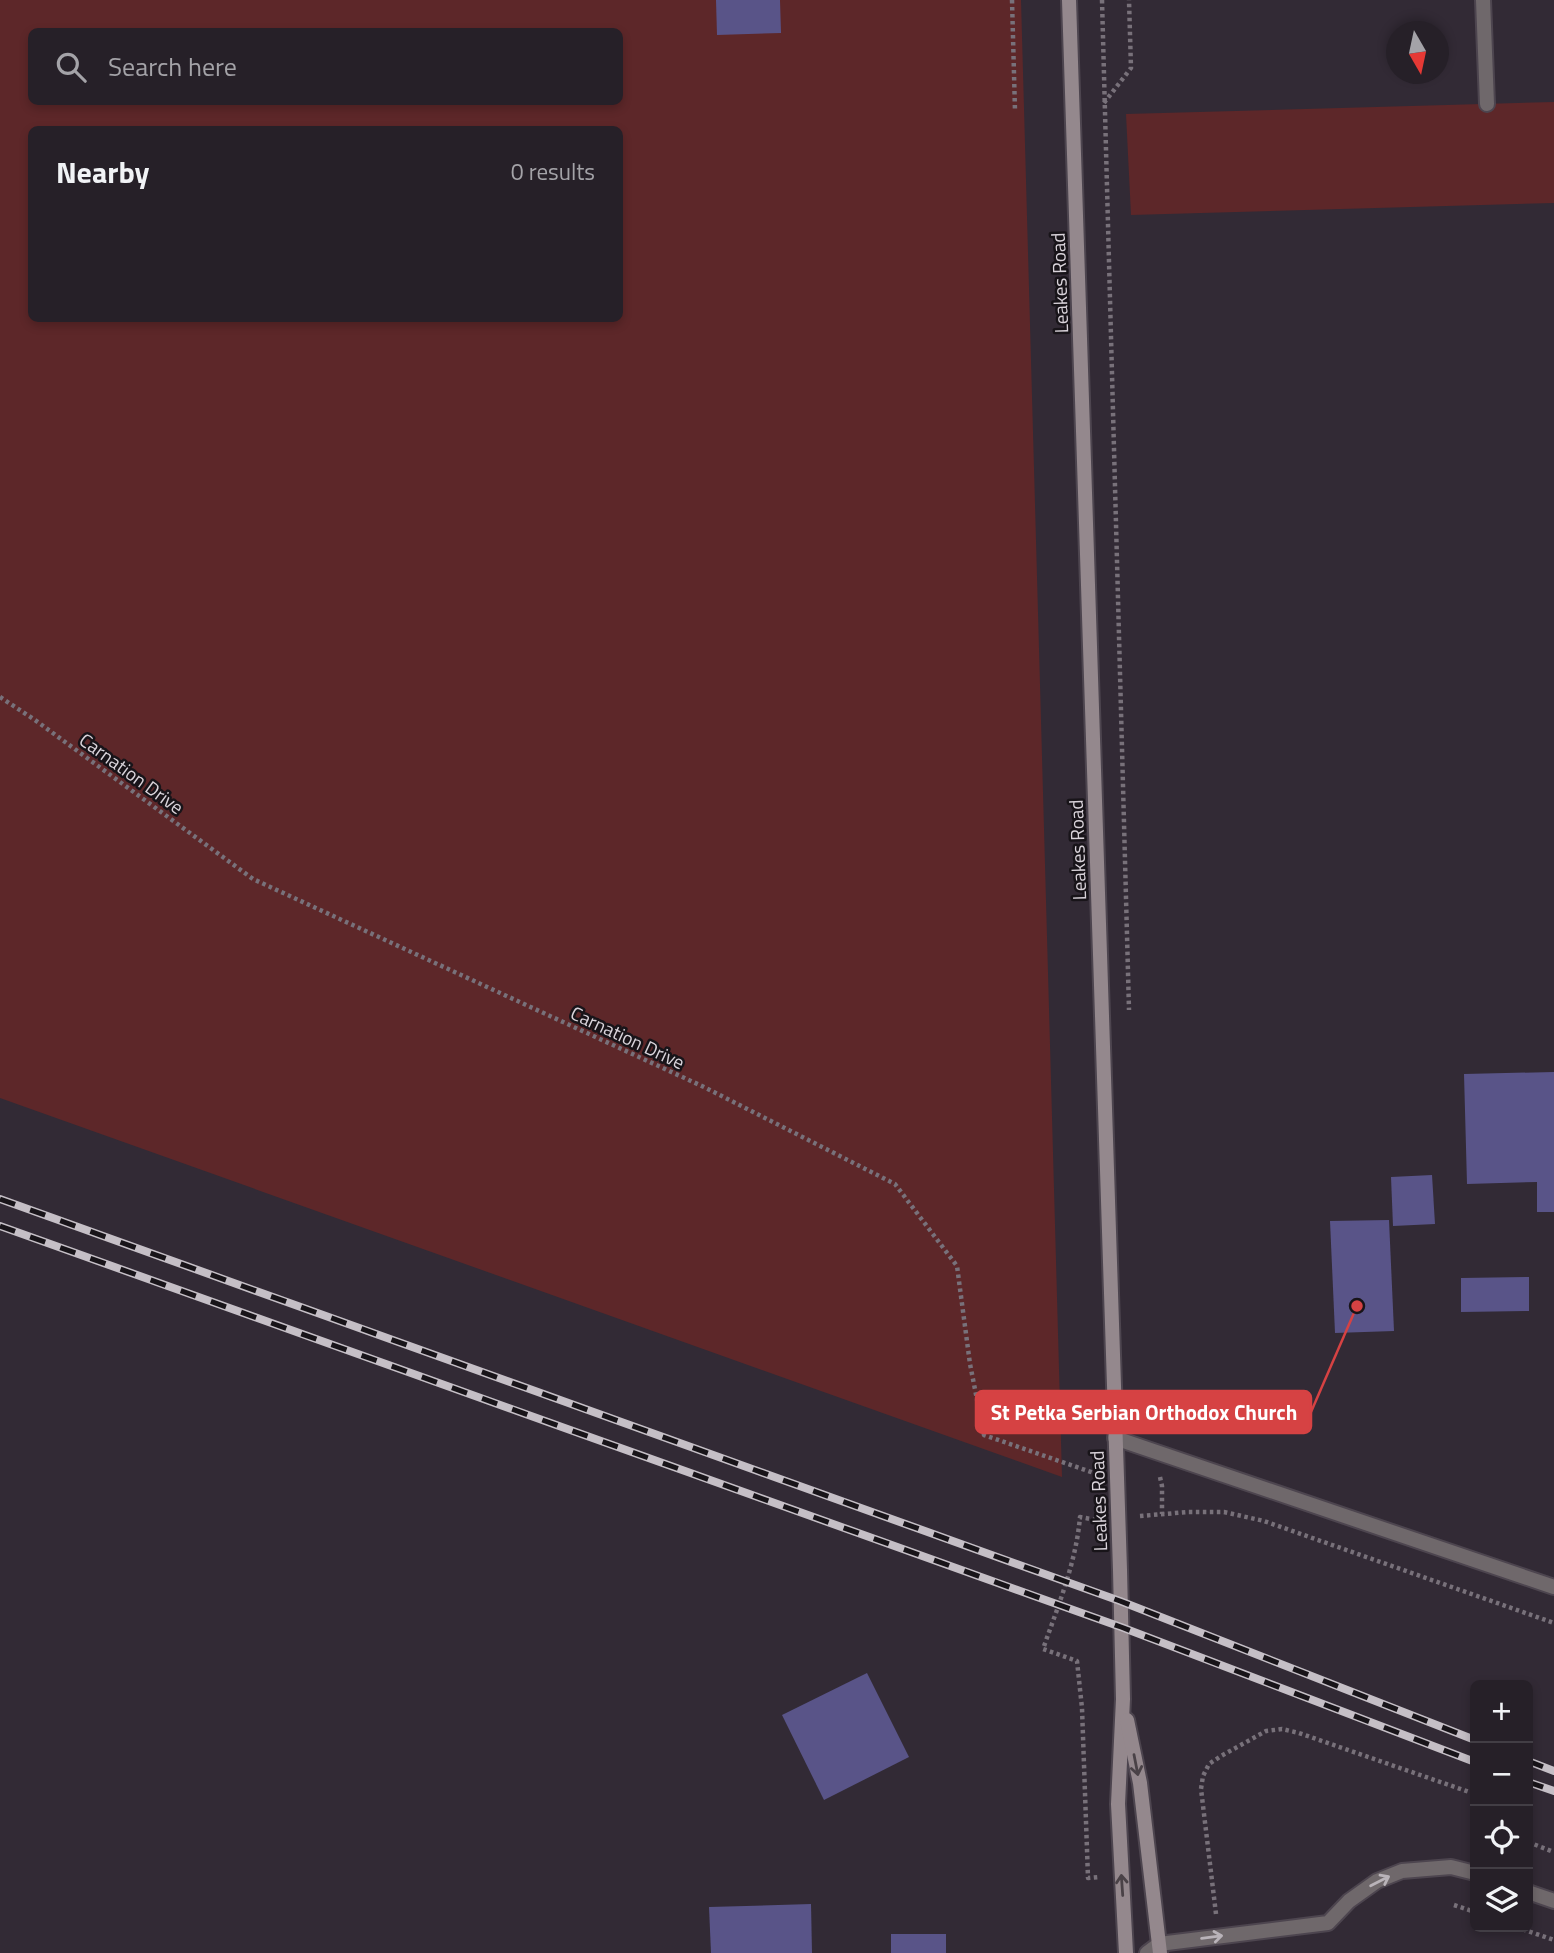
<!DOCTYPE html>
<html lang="en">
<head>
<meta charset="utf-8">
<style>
  body { margin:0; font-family:"Titillium Web",sans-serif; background:#2e2830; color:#f1f3f6 }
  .controls { position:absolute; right:21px; bottom:21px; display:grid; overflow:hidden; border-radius:10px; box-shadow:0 4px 10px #0003 }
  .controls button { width:63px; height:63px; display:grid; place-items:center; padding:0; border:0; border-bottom:2px solid #423e45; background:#262028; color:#f1f3f6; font:35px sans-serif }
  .compass { position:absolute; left:1386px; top:21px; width:63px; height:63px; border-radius:50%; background:#262028; box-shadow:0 4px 10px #0003; rotate:171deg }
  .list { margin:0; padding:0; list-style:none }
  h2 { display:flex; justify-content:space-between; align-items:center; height:91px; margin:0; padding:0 28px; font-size:30px }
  h2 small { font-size:23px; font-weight:400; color:#a4a3a8 }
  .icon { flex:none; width:38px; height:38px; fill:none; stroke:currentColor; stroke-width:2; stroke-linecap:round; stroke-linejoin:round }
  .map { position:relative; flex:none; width:1554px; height:1953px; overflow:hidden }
  .search { position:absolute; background:#262028; box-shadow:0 4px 10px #0003; left:28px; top:28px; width:595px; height:77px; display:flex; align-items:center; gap:18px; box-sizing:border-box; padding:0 24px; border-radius:10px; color:#a4a3a8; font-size:26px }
  .panel { position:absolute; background:#262028; box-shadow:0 4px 10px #0003; left:28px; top:126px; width:595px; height:196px; border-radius:10px }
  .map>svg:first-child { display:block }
  .green { fill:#5d2729; fill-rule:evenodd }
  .building { fill:#595488 }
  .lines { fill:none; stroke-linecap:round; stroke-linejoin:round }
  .lane-casing { stroke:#4d454f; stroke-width:18 }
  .street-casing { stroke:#4d454f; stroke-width:18 }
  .secondary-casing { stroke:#4d454f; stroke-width:18 }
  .path { stroke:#78717a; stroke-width:4.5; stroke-dasharray:3.5 3.5; stroke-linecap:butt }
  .lane { stroke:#6f686b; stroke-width:14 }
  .street { stroke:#6f686b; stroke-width:14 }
  .secondary { stroke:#94888d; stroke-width:14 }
  .rail-casing { stroke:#c5bfc6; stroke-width:8 }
  .rail { stroke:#181419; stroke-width:5; stroke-dasharray:16; stroke-linecap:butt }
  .oneway { stroke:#4a4247 }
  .oneway2 { stroke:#b9b3b9 }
  .labels { text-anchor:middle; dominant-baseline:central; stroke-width:5; stroke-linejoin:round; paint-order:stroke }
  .street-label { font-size:19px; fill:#d9d3da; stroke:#181419 }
  .leader { fill:none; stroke:#d64243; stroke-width:2.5 }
  .callout-dot { fill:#d64243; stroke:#181419; stroke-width:2.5 }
  .callout { fill:#d64243; stroke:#d64243; stroke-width:2.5 }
  .callout-label { font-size:21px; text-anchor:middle; font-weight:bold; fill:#fff }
</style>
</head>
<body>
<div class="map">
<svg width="1554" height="1953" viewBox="0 0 1554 1953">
  <rect width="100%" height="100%" fill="#322a35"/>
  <!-- green -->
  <g class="green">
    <path d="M0,0H1021L1062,1477L0,1098ZM32,32H620V102H32ZM32,130H620V318H32Z"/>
    <polygon points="1554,102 1554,203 1131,215 1126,114"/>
  </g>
  <!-- building -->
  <g class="building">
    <polygon points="716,0 780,0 781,33 717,35"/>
    <polygon points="1554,1072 1554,1212 1537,1212 1537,1182 1467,1184 1464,1074"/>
    <polygon points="1432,1175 1435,1224 1393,1226 1391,1177"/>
    <polygon points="1389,1220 1394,1331 1335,1333 1330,1221"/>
    <polygon points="1529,1277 1529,1311 1461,1312 1461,1278"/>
    <polygon points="867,1673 909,1757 824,1800 782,1715"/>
    <polygon points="811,1904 812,1953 711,1953 709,1907"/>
    <rect x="891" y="1934" width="55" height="19"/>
  </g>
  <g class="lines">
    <!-- lane casing -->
    <g class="lane-casing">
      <g id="lane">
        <polyline points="1115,1438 1554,1587"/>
        <polyline points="1528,1892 1554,1901"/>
        <polyline points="1147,1953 1159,1944 1328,1923 1349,1901 1377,1881 1402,1871 1451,1867 1475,1873"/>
      </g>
    </g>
    <!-- street casing -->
    <g class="street-casing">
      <polyline id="street" points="1483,0 1487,104"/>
    </g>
    <!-- secondary casing -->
    <g class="secondary-casing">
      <g id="secondary">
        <polyline points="1069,0 1120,1570 1123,1699 1118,1804 1126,1953"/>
        <polyline points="1127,1720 1140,1783 1160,1953"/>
      </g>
    </g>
    <!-- path -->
    <g class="path">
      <polyline points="1012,0 1015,111"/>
      <polyline points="1102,0 1129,1010"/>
      <polyline points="1104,103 1131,68 1129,0"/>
      <polyline points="0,697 35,720 253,879 704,1087 895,1184 957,1266 970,1364 984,1435 1094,1473"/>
      <polyline points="1160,1477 1162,1486 1162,1514"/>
      <polyline points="1140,1516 1188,1512 1224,1512 1264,1521 1554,1623"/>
      <path d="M1096,1520L1080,1517C1076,1563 1058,1606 1043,1649L1077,1661L1082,1708L1088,1878L1099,1877"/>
      <polyline points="1528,1842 1554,1852"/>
      <polyline points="1454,1905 1475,1912"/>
      <polyline points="1216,1914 1201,1789 1203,1776 1209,1764 1221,1756 1266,1731 1282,1729 1299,1733 1475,1794"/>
      <polyline points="1516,1927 1554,1940"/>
    </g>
    <!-- lane -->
    <use href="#lane" class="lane"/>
    <!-- street -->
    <use href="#street" class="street"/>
    <!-- secondary -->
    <use href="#secondary" class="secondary"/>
    <!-- rail casing -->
    <g class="rail-casing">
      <g id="rail">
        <polyline points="0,1199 1120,1601 1475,1740"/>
        <polyline points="0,1226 1121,1627 1475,1762"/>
        <polyline points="1528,1761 1554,1771"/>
        <polyline points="1528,1782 1554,1791"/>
      </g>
    </g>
    <!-- rail -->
    <use href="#rail" class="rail"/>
  </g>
  <!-- one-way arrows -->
  <defs><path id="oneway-shaft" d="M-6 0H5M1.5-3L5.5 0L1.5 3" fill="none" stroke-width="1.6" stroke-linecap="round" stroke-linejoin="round" transform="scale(1.75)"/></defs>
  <g class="oneway">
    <use href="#oneway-shaft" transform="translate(1136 1765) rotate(79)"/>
    <use href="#oneway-shaft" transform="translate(1122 1885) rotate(-94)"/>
  </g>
  <g class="oneway2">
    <use href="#oneway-shaft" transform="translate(1380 1881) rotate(-27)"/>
    <use href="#oneway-shaft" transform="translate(1212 1937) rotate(-7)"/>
  </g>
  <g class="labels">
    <!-- street labels -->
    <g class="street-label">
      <text transform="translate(1059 283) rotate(-92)">Leakes Road</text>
      <text transform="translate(132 773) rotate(36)">Carnation Drive</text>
      <text transform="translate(1077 850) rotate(-92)">Leakes Road</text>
      <text transform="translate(628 1037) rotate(25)">Carnation Drive</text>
      <text transform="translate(1098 1501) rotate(-92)">Leakes Road</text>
    </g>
  </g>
  <!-- callouts -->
  <path class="leader" d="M1357 1306L1311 1412"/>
  <circle class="callout-dot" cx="1357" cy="1306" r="7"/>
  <rect class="callout" x="976" y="1391" width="335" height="42" rx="7"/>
  <g class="callout-label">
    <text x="1144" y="1420">St Petka Serbian Orthodox Church</text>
  </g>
</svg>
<div class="controls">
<button>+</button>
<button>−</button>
<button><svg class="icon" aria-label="locate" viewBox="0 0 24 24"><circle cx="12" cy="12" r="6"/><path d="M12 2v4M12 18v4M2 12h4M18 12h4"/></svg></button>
<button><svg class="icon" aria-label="layers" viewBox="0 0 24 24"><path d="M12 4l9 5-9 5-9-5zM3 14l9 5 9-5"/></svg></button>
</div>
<svg class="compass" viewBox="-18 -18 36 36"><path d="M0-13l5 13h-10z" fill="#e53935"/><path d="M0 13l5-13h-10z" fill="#a4a3a8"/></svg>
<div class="search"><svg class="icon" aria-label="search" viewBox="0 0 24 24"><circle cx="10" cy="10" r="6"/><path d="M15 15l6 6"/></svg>Search here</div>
<section class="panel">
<h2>Nearby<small>0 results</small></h2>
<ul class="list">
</ul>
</section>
</div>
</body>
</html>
